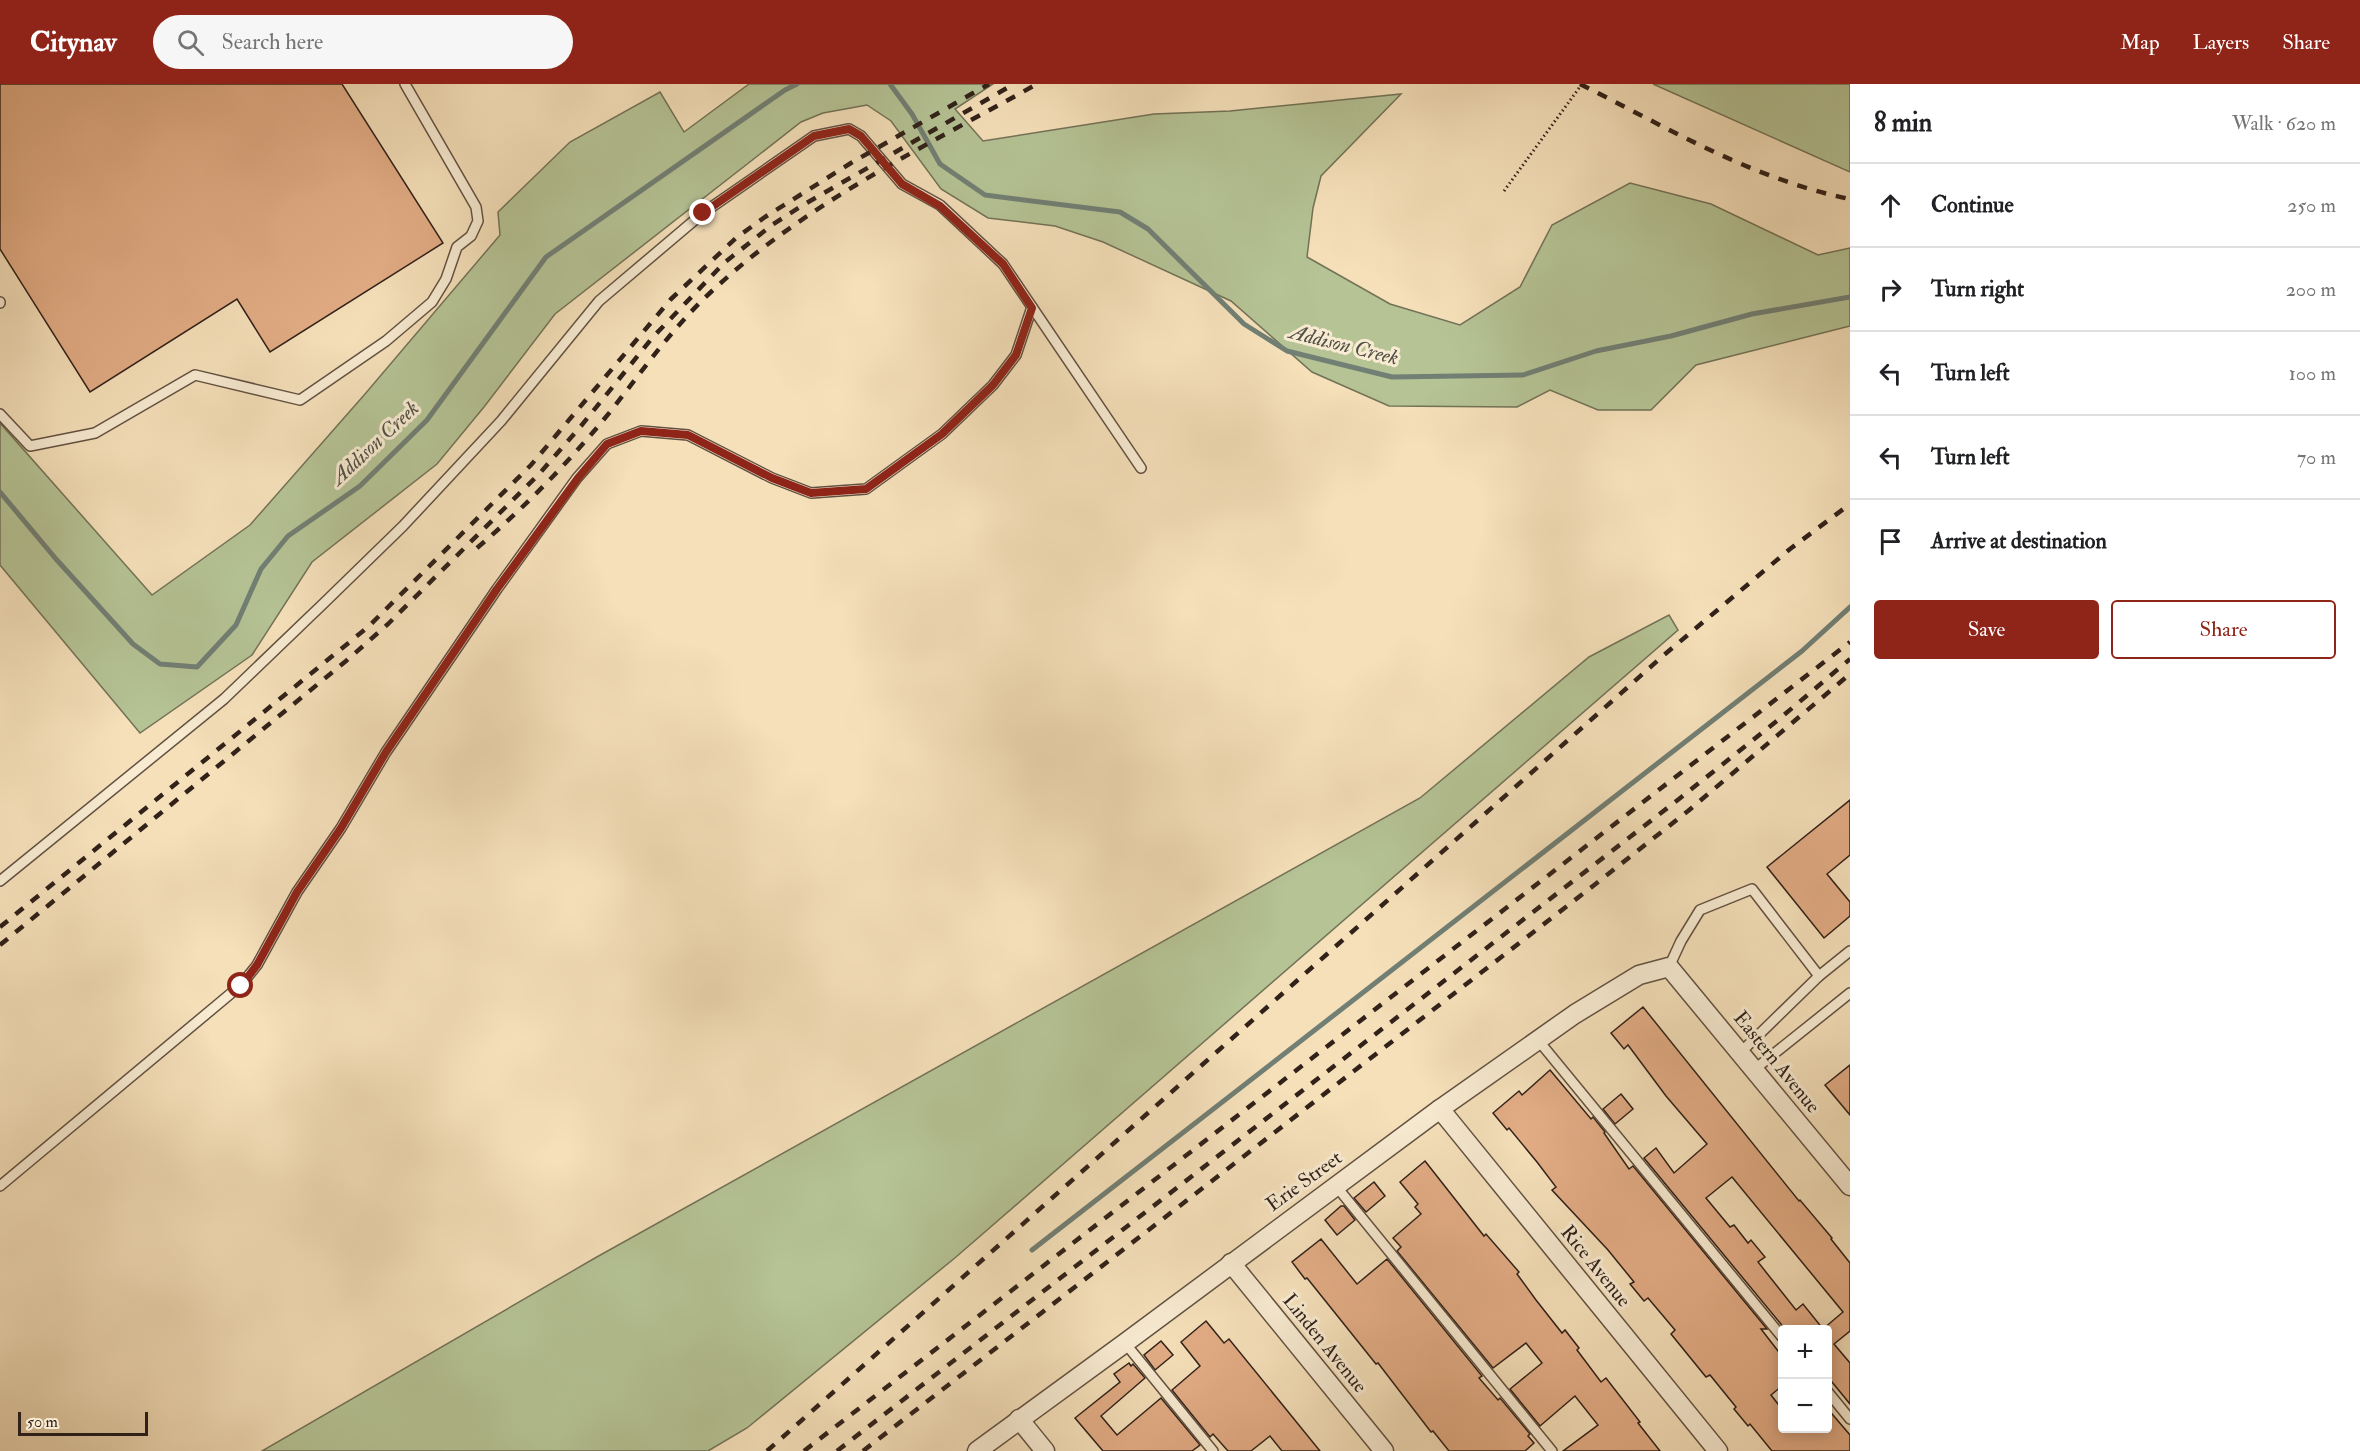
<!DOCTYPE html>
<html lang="en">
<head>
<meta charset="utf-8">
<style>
  body { margin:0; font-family:"IM FELL Double Pica",serif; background:#f6f6f6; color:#202124 }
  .controls { position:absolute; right:18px; bottom:18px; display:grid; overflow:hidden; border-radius:6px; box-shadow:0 3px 15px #0003 }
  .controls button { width:54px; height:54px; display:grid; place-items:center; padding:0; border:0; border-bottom:2px solid #e0e0e0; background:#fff; color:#202124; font:30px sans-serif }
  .scale { position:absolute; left:18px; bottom:15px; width:130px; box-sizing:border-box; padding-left:6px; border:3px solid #312119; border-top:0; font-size:16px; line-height:21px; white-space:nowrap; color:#312119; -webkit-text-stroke:4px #f8ebd2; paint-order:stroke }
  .stop { position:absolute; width:18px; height:18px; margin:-14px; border:4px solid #8f2418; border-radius:50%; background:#fff }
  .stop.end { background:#8f2418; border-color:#fff; box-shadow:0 2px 6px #0008 }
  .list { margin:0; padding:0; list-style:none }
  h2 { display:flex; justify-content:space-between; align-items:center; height:78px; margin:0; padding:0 24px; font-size:26px }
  h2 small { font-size:20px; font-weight:400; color:#757577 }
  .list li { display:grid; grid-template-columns:39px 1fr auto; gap:18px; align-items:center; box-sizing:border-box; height:84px; padding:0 24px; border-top:2px solid #e0e0e0 }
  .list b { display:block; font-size:22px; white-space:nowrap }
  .list em { font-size:20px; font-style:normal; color:#757577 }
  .actions { display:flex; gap:12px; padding:18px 24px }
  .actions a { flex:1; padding:14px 0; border:2px solid #8f2418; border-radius:6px; text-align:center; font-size:21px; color:#8f2418 }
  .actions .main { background:#8f2418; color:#fff }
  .icon { flex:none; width:33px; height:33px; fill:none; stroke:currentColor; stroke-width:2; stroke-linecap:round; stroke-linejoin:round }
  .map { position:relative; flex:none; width:1850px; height:1367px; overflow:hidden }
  header { display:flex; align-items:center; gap:36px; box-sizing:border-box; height:84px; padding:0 30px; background:#8f2418; color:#fff }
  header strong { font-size:28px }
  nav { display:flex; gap:33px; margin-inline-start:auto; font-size:21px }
  .search { width:420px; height:54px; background:#f6f6f6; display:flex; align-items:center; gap:15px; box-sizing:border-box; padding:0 21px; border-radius:33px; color:#757577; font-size:22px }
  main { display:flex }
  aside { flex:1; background:#fff }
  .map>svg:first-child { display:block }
  .green { fill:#b5c395; stroke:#737257; stroke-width:1.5 }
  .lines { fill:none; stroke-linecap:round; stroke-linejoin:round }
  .stream { stroke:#717f74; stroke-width:5 }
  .building { fill:#e2ac85; stroke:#312119; stroke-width:1.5; fill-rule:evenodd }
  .service-casing { stroke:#625141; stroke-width:12 }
  .minor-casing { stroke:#625141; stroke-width:21 }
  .path { stroke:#312119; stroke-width:3; stroke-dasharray:1.5 3; stroke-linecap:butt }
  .service { stroke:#f8ebd2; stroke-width:9 }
  .minor { stroke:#f8ebd2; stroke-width:18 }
  .rail { stroke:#312119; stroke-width:4.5; stroke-dasharray:10 10; stroke-linecap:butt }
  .route { stroke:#8f2418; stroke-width:8 }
  .labels { text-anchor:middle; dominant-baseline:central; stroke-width:6; stroke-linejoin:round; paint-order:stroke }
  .street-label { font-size:20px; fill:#312119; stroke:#f8ebd2 }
  .water-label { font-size:21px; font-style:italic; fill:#515046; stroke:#f8ebd2 }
</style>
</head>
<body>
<header>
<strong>Citynav</strong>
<div class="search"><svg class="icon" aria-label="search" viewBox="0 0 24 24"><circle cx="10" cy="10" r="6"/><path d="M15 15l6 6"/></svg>Search here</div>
<nav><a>Map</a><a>Layers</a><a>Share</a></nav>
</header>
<main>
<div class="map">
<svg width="1850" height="1367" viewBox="0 0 1850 1367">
  <rect width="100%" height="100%" fill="#f5e0ba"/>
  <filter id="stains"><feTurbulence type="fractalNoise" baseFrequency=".00333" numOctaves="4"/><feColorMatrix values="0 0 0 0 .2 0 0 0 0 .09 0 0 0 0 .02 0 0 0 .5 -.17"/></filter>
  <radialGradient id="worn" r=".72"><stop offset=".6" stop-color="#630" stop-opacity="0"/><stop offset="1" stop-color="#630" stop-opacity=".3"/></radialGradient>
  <!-- green -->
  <g class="green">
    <polygon points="749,0 993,0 955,25 983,57 1154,30 1230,27 1401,10 1321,92 1313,124 1307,173 1390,220 1460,241 1520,203 1552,141 1630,99 1711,120 1818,171 1850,164 1850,242 1696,281 1651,326 1598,326 1550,306 1517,323 1389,322 1312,288 1231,217 1103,158 1055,142 988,134 941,105 891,37 867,21 823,29 801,38 555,230 484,323 437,380 312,478 252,571 140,649 0,481 0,339 152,511 250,441 365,310 500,151 498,128 570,58 660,8 684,48"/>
    <polygon points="1653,0 1850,0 1850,88"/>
    <polygon points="1669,531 1678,546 956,1173 747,1344 708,1367 262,1367 595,1174 1420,714 1589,573"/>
  </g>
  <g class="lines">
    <!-- stream -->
    <g class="stream">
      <polyline points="890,0 912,30 940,80 985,111 1120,128 1148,145 1244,240 1287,267 1392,293 1523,291 1596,267 1671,252 1752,230 1850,213"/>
      <polyline points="0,408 56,475 133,560 160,580 197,583 236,541 261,485 288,452 360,402 427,336 546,173 785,6 797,0"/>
      <polyline points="1032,1166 1802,567 1850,523"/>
    </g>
  </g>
  <!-- building -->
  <g class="building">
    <polygon points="0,0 342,0 443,159 270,268 237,215 90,308 0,165"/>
    <polygon points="1850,716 1850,771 1827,790 1850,818 1850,832 1824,854 1767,783"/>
    <path d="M1643,923L1799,1117L1800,1116L1832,1154L1831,1155L1850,1179V1247L1834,1260L1850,1279V1320L1827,1292V1248L1830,1245H1785L1644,1074L1656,1064L1674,1089L1707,1060L1666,1012L1628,961L1624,965L1611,949ZM1732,1093L1843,1228L1823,1245L1803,1220L1796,1226L1758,1178L1765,1173L1751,1156L1748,1159L1734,1141L1730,1143L1706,1114Z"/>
    <polygon points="1850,981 1850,1031 1825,1001"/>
    <polygon points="1550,986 1591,1035 1593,1033 1605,1048 1604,1049 1629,1085 1633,1082 1767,1245 1761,1245 1782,1272 1782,1302 1771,1311 1782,1325 1782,1344 1827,1344 1827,1324 1850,1351 1850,1367 1772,1367 1750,1340 1748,1342 1734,1325 1736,1323 1710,1291 1706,1293 1671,1250 1675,1246 1648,1214 1644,1217 1630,1200 1634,1198 1608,1166 1552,1106 1556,1103 1537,1078 1509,1044 1507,1046 1493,1029 1519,1007 1522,1011"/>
    <polygon points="1621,1010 1633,1025 1615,1040 1603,1025"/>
    <polygon points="1425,1077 1484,1152 1486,1150 1519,1188 1517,1190 1536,1216 1562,1249 1565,1246 1579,1264 1577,1266 1601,1298 1606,1294 1640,1338 1638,1339 1660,1367 1563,1367 1598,1341 1575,1312 1540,1342 1510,1305 1542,1279 1526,1259 1493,1284 1397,1167 1401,1163 1393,1154 1421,1130 1415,1123 1418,1120 1400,1098"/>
    <polygon points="1374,1098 1385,1112 1366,1128 1354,1114"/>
    <polygon points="1341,1122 1344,1122 1355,1136 1337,1151 1325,1136"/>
    <polygon points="1321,1155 1357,1200 1387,1175 1482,1292 1479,1294 1498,1316 1500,1314 1530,1350 1528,1352 1534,1359 1525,1367 1449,1367 1433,1347 1431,1348 1378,1279 1376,1280 1307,1194 1305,1195 1292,1178"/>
    <polygon points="1206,1237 1224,1259 1229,1255 1320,1367 1282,1367 1270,1352 1251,1367 1228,1367 1213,1350 1210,1353 1172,1306 1200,1282 1181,1258"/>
    <polygon points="1161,1257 1173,1271 1155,1286 1144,1271"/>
    <polygon points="1129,1279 1131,1282 1133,1280 1145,1294 1101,1332 1117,1351 1161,1314 1200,1361 1192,1367 1103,1367 1075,1334 1120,1298 1114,1290"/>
  </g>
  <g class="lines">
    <!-- service casing -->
    <g class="service-casing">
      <g id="service">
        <polyline points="0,218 0,219"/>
        <polyline points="0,330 30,362 95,349 195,291 300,316 386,257 432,218 446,195 457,163 471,152 478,137 476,123 405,0"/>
        <polyline points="0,797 224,615 325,518 403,442 501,337 599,217 703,129 814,52 849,45 861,52 902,100 940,121 1003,180 1141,384"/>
        <polyline points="1669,883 1681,857 1700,826 1752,805 1819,892 1741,968"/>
        <polyline points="1819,892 1850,867"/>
        <polyline points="1538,956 1782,1253"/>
        <polyline points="1755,985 1850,909"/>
        <polyline points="0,1102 241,901 257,881 297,808 341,744 386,668 497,505 577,394 607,360 641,347 688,351 772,394 811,409 866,405 942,350 993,301 1016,271 1032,223"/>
        <polyline points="1336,1102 1552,1367"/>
        <polyline points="1125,1259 1213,1367"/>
        <polyline points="1828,1308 1850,1335"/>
      </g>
    </g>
    <!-- minor casing -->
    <g class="minor-casing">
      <g id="minor">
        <polyline points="1440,1025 1718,1367"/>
        <polyline points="1231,1179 1384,1367"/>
        <polyline points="1019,1335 1045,1367"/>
        <polyline points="977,1367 1125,1259 1440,1025 1575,930 1639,891 1669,883 1850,1102"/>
      </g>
    </g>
    <!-- path -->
    <polyline class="path" points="1504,107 1582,0"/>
    <!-- service -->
    <use href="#service" class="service"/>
    <!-- minor -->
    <use href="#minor" class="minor"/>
    <!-- rail -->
    <g class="rail">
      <path d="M1580,0C1668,44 1752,95 1850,115"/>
      <path d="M477,464C525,423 570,377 610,328C643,286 673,243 712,207C806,119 926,62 1037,0"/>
      <polyline points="0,843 368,543 531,381 671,215 736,154 765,133 851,79 989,0"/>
      <polyline points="0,861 346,577 388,540 540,389 581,342 653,253 724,179 772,141 803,121 1014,0"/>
      <polyline points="767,1367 1664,571 1790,465 1850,420"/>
      <polyline points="804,1367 1850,558"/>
      <polyline points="837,1367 1679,715 1778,636 1850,575"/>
      <polyline points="863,1367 1593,802 1688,727 1850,590"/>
    </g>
  </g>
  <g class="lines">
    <!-- route -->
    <polyline class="route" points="241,902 257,881 297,808 341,744 386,668 497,505 578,394 607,360 641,347 688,351 772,394 811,409 866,405 942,350 993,301 1016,271 1032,224 1003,180 940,122 902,100 861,52 849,45 814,52 703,129"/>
  </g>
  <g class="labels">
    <!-- street labels -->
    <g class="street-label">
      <text transform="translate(1777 978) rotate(51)">Eastern Avenue</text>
      <text transform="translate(1304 1097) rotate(-36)">Erie Street</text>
      <text transform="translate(1596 1182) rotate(51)">Rice Avenue</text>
      <text transform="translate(1325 1259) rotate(51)">Linden Avenue</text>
    </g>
    <!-- water labels -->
    <g class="water-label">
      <text transform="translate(1344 261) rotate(14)">Addison Creek</text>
      <text transform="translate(375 359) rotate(-43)">Addison Creek</text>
    </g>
  </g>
  <rect width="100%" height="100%" filter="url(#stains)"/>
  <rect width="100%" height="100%" fill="url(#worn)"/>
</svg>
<div class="controls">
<button>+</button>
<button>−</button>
</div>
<div class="scale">50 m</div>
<div class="stop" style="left:241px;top:902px"></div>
<div class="stop end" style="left:703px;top:129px"></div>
</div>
<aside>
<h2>8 min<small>Walk · 620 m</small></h2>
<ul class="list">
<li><svg class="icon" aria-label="ahead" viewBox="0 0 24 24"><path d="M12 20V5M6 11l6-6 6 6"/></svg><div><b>Continue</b></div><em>250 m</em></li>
<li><svg class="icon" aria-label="right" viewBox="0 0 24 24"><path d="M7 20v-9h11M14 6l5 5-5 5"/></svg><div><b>Turn right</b></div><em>200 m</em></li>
<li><svg class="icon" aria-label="left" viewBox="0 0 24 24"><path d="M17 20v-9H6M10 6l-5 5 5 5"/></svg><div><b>Turn left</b></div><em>100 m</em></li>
<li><svg class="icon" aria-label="left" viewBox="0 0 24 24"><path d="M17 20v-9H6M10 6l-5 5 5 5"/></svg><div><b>Turn left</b></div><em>70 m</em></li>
<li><svg class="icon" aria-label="arrive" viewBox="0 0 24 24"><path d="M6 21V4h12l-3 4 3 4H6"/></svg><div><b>Arrive at destination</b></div></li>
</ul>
<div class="actions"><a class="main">Save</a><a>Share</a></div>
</aside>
</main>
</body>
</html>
